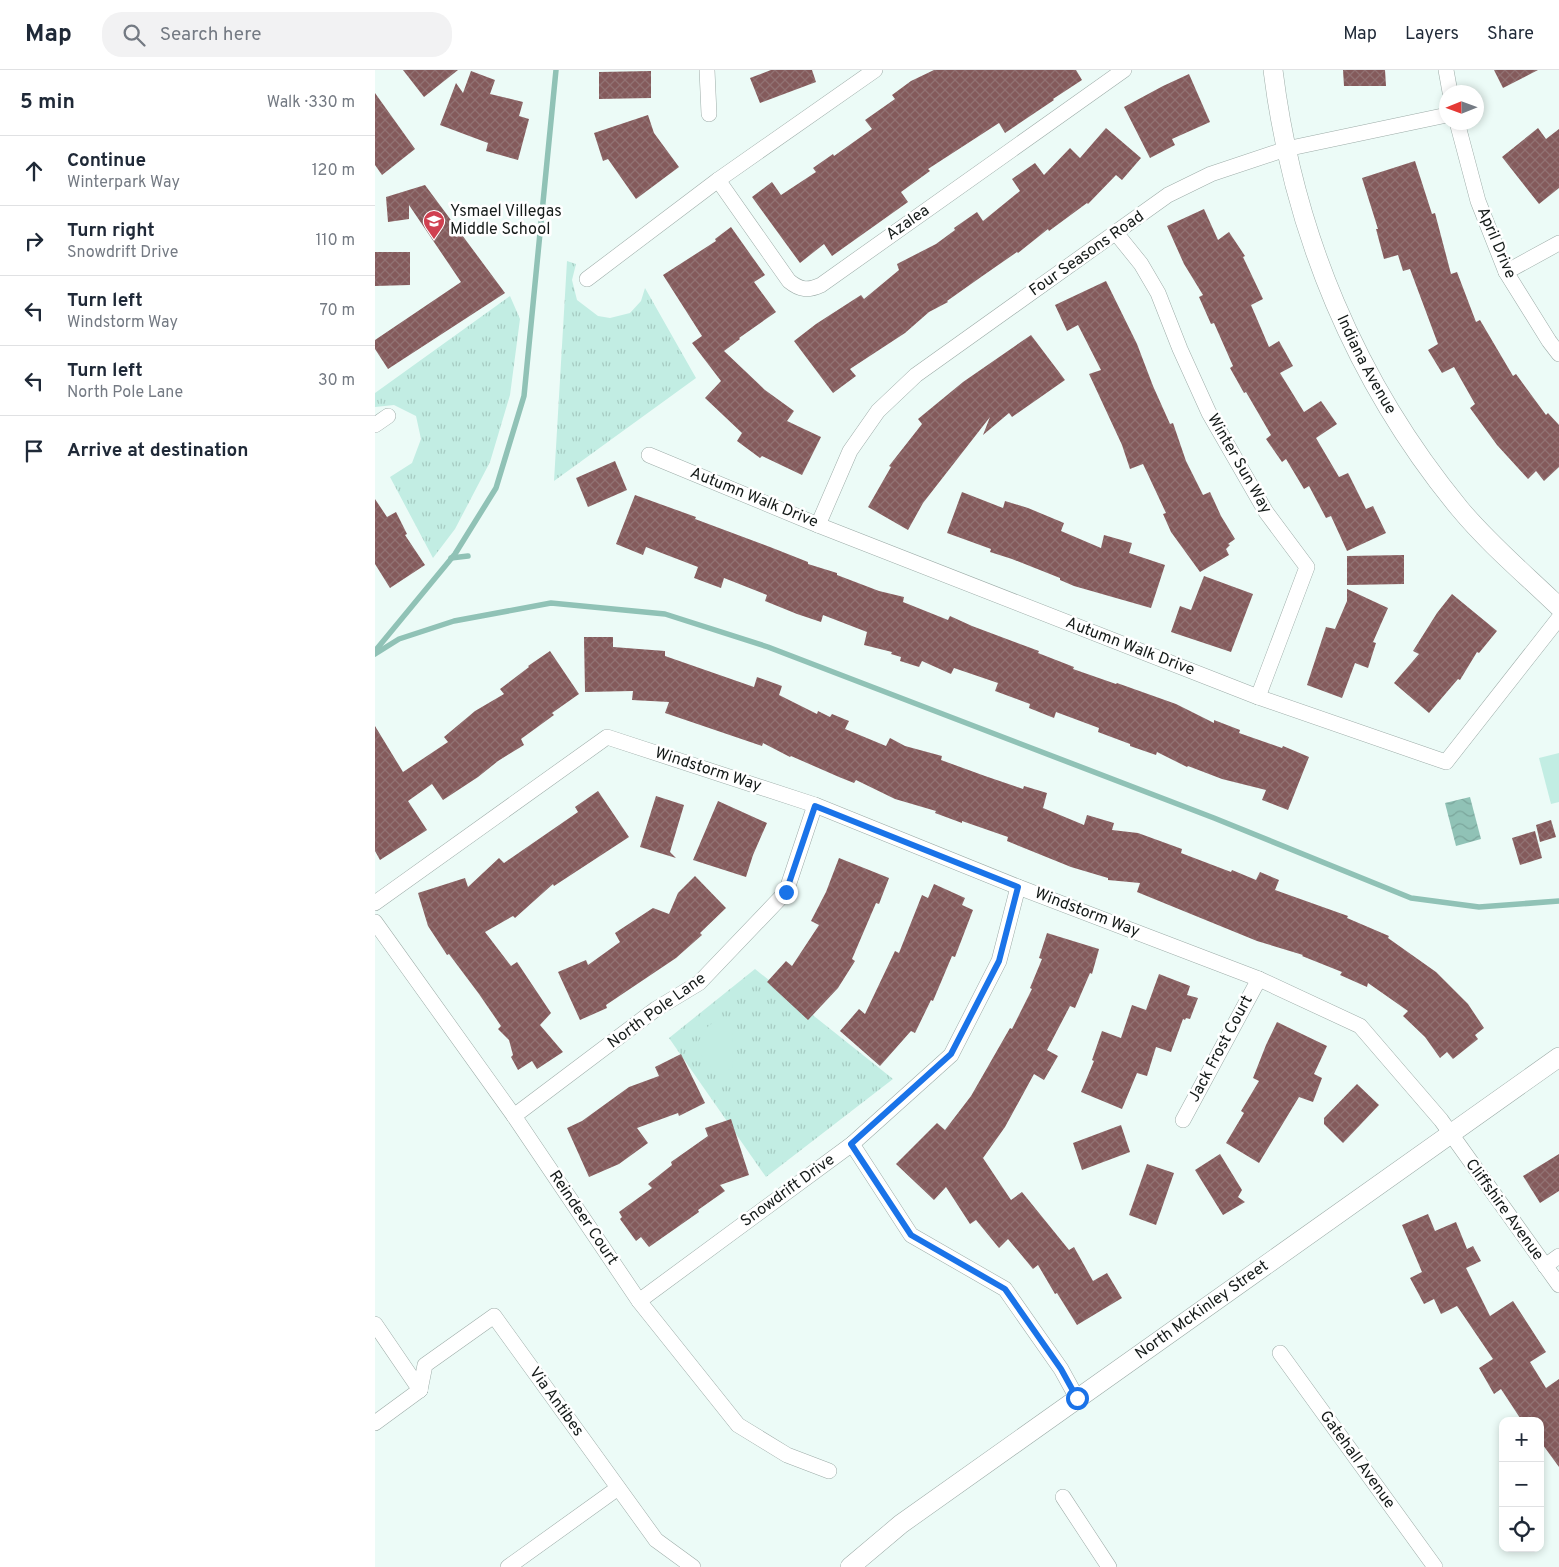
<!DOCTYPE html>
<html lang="en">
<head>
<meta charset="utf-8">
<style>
  body { margin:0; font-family:Overpass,sans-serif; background:#f2f2f3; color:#1f2937 }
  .controls { position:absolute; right:15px; bottom:15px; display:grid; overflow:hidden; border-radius:10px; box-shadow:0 2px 8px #0003 }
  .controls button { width:45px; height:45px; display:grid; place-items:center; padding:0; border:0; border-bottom:1px solid #e0e1e3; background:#fff; color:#1f2937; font:25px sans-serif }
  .compass { position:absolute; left:1064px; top:15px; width:45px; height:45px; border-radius:50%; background:#fff; box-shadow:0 2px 8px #0003; rotate:269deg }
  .stop { position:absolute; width:15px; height:15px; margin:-11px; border:4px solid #1a73e8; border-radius:50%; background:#fff }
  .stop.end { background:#1a73e8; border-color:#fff; box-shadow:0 1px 5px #0008 }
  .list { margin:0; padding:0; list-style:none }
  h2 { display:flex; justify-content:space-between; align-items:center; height:65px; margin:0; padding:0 20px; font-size:21px }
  h2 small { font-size:16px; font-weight:400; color:#747a83 }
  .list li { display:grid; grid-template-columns:32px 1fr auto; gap:15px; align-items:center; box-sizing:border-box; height:70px; padding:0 20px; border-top:1px solid #e0e1e3 }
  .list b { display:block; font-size:19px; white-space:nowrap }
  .list p { margin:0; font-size:16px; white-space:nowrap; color:#747a83 }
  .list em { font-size:16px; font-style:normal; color:#747a83 }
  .icon { flex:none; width:28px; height:28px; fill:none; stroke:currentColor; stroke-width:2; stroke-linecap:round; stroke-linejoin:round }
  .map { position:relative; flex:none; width:1184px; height:1497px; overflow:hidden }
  header { display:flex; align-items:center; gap:30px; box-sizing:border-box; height:70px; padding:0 25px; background:#fff; border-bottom:1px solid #e0e1e3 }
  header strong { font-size:24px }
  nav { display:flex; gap:28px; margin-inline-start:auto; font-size:18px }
  .search { width:350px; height:45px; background:#f2f2f3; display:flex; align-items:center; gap:12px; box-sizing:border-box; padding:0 18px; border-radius:20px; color:#747a83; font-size:19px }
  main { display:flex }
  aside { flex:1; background:#fff }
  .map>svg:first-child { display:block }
  .park { fill:url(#park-tufts) }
  .pitch { fill:#c2ede3 }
  .water { fill:url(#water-waves) }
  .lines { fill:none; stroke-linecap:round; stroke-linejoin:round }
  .stream { stroke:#90c2b6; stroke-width:5.5 }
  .building { fill:url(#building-cross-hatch) }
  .minor-casing { stroke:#9daca8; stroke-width:16 }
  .tertiary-casing { stroke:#9daca8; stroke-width:20 }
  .minor { stroke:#fff; stroke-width:15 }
  .tertiary { stroke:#fff; stroke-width:19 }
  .route { stroke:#1a73e8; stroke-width:6 }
  .labels { text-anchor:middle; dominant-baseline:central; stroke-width:5; stroke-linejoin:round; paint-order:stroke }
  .poi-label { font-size:16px; fill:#151b19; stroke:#fff; text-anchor:start }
  .street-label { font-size:16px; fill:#151b19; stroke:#fff }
</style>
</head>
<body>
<header>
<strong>Map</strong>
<div class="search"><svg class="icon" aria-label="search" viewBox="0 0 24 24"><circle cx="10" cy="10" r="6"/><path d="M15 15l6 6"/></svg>Search here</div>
<nav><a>Map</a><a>Layers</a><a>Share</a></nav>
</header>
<main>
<aside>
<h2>5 min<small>Walk · 330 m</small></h2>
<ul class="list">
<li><svg class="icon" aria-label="ahead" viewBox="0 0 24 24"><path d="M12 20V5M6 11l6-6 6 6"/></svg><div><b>Continue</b><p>Winterpark Way</p></div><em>120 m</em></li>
<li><svg class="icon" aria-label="right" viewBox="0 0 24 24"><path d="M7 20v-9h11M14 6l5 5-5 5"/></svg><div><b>Turn right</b><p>Snowdrift Drive</p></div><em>110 m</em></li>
<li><svg class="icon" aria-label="left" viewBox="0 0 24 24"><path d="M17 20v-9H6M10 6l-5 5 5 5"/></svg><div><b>Turn left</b><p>Windstorm Way</p></div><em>70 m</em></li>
<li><svg class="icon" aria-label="left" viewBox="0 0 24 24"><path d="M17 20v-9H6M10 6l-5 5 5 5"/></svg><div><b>Turn left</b><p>North Pole Lane</p></div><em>30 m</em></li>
<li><svg class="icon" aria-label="arrive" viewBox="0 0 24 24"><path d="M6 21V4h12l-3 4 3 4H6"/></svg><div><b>Arrive at destination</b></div></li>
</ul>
</aside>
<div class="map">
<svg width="1184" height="1497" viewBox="0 0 1184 1497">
  <defs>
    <pattern id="park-tufts" width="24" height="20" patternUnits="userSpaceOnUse" patternTransform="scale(1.25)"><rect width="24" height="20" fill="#c2ede3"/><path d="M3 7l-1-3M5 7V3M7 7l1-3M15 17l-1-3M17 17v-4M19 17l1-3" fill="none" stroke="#a6cbc2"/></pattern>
    <pattern id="water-waves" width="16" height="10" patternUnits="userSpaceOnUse" patternTransform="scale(1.25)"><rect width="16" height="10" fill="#90c2b6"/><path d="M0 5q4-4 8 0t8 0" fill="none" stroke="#7ba69c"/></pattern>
    <pattern id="building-cross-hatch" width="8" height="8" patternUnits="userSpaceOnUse" patternTransform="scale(1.25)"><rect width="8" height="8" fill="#845a5b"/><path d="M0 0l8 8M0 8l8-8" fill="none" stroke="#917273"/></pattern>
  </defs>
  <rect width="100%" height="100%" fill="#ecfbf7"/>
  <!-- park -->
  <g class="park">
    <polygon points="192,191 201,194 197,210 202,230 223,246 235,248 255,243 266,231 270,218 321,308 179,411"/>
    <polygon points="135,226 145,249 135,325 115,392 80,459 58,488 15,407 37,393 46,369 41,346 19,335 0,337 0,323"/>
    <polygon points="380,899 518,1009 391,1107 294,968"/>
  </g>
  <!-- pitch -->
  <g class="pitch">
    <polygon points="1184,683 1184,732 1176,734 1164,688"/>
    <path d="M358,948L357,999L346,1002L339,1001L327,986L323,973C332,953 337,951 358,948Z"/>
  </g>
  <!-- water -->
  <polygon class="water" points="1095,727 1106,769 1081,776 1070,733"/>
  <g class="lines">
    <!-- stream -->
    <g class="stream">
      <polyline points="76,488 93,486"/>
      <polyline points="0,581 80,484 121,418 149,326 181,0"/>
      <polyline points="0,584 24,569 79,551 176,533 290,544 393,577 839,748 1036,828 1104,837 1184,831"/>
    </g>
  </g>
  <!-- building -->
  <g class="building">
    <polygon points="28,0 83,0 49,27"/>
    <polygon points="396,0 437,0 441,12 385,33 375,8"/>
    <polygon points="559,0 701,0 707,10 678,29 679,30 630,63 624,53 553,99 555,101 526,122 533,132 457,186 449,174 425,193 377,127 397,112 406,125 441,102 438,98 458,84 459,86 497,59 490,50 520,29 517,25 536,11"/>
    <polygon points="968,0 1010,0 1011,16 969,16"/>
    <polygon points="1119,0 1163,0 1128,18"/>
    <polygon points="96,1 120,10 115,24 148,32 144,46 154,49 143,90 111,81 113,73 65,55 81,13 88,23"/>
    <polygon points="276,1 276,28 224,29 224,2"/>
    <polygon points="814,4 835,52 797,69 800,75 775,88 749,37 788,16"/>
    <polygon points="0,23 40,79 7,105 0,95"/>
    <polygon points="273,45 279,63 304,97 261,129 233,89 228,91 219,63"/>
    <polygon points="731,58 766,88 747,110 741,105 713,134 712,133 674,161 673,159 643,183 642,182 606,207 572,231 573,232 554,242 530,263 475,299 481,306 458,323 419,271 441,254 486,225 489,229 524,200 522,194 561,174 580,160 579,158 602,142 608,151 645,121 637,109 660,93 669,105 695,78 705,88"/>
    <polygon points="1163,58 1171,69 1184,59 1184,118 1164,134 1127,87"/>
    <polygon points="1040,91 1057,144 1060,143 1076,204 1082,202 1101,252 1105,250 1138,306 1141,304 1171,345 1173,343 1184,355 1184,397 1169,411 1161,401 1153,409 1122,375 1095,338 1100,334 1079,297 1067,303 1053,280 1063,274 1035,199 1028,201 1023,185 1009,189 1001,159 1003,159 987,108"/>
    <polygon points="50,115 130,223 13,299 0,279 0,270 86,212 34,135 34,149 13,152 11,127"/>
    <polygon points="829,139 843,170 854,162 870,186 868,187 888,229 876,235 894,277 904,271 918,296 905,303 929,342 946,331 962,354 941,368 964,407 973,403 991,439 998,436 1011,463 972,481 956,446 951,448 934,416 929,419 911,389 907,392 891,369 896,365 871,322 869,323 855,298 858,296 839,253 836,254 824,227 828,225 809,194 792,156"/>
    <polygon points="356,157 390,205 379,212 401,242 364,268 365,269 349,281 390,320 419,341 412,351 446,367 427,405 387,386 385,388 362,371 367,363 330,328 346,311 317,273 327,266 288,205 341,171 340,169"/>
    <polygon points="0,182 35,182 35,215 0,216"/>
    <polygon points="731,211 762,274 778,316 795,354 798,353 811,391 828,425 835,422 846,446 860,469 853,474 855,475 851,479 854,485 825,502 796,462 788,444 791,443 768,394 755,399 747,375 714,304 726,300 703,255 692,261 680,235"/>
    <polygon points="656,265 690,310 637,347 634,343 608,365 615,347 548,433 533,460 493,437 516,397 514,396 547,354 543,349 588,312"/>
    <polygon points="240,391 252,420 213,437 201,408"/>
    <polygon points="587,422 628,438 630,431 653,438 689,453 686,461 726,478 729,465 757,473 754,483 790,495 776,538 699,516 685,510 685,508 637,489 615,482 616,479 572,463"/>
    <polygon points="260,425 321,447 320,449 395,477 433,492 433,494 462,503 462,505 504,521 529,527 528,532 573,550 575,546 597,556 664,581 663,583 699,597 698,599 741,614 742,613 801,634 839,653 839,650 865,660 864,663 907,678 908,676 934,687 913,740 887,730 891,720 847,709 813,696 812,697 782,682 781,685 755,676 755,674 723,662 724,658 681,642 679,648 654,638 655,634 620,621 623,613 579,598 576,604 547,591 544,597 525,591 526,587 516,584 517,582 489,575 492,562 448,545 446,552 422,544 390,531 392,525 349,508 346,518 319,508 323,497 271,477 268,485 241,474"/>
    <polygon points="0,429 12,447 21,442 32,464 30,465 50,495 15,518 0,494"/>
    <polygon points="1029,485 1029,514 972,515 972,486"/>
    <polygon points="829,506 878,524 856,582 796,562 805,536 816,540"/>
    <polygon points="972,519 1013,538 998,572 1001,573 993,598 980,593 967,628 932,615 951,557 960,559 972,531"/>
    <polygon points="1077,524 1122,561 1104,583 1102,582 1085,610 1083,609 1054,643 1019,613 1044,584 1038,581 1062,543"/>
    <polygon points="209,567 238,567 238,577 290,581 290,586 379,617 382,607 407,616 404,625 442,644 443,641 455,647 457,644 474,651 470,659 511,676 515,668 530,676 567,686 566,690 610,706 648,719 649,716 672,723 668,738 709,755 712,745 739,753 737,760 763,763 807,779 806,783 856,802 857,800 881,810 885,802 904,810 900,820 973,846 972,848 1014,866 1013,868 1061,902 1093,934 1109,958 1100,965 1103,969 1078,989 1072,982 1065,988 1050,967 1028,946 1033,941 993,913 992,917 965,905 967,902 927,886 928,885 882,871 762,822 765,813 733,810 733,808 696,797 632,771 633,767 587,751 587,753 560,743 561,741 520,729 481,710 479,713 464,707 416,686 415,687 388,673 387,676 290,643 294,632 257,630 258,621 210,622"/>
    <polygon points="175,581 204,624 177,643 179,645 146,669 149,675 123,691 103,707 68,730 57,714 33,731 52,760 5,790 0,781 0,656 28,702 73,672 69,667 100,641 129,624 125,619 154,597 153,596"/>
    <polygon points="223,721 254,767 179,816 178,814 140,848 138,846 110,862 136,896 142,892 176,943 165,955 188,982 162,999 157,991 143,1000 136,987 138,985 134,970 123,959 126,956 104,924 74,884 72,885 53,856 43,823 90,808 93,817 124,788 129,793 203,742 200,737"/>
    <polygon points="281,726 309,735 295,782 301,788 265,777"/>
    <polygon points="343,731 392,753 378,785 371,807 318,790"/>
    <polygon points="1176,750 1181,767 1165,772 1161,755"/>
    <polygon points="1160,761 1167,788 1145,795 1137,768"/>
    <polygon points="464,788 514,808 504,834 501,833 477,889 480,891 463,918 433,950 392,912 411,891 417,896 444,855 436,851 451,822"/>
    <polygon points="320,806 351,838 325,863 327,865 301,888 231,935 232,938 205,950 183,902 211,890 213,895 245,872 240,863 278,838 294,844 303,823"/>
    <polygon points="559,814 590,828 587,835 598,840 580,887 577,886 558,931 556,930 540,963 536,961 505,996 465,961 484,939 490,944 520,881 524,883 547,825 553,828"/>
    <polygon points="672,863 724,879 717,904 715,903 700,938 695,936 672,980 683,986 669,1010 659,1004 630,1057 608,1088 636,1130 647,1122 694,1180 699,1177 718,1211 732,1203 747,1228 702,1255 682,1223 680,1224 663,1195 658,1199 633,1169 624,1178 601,1150 595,1154 571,1117 559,1130 521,1094 562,1053 570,1060 596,1026 635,958 637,959 657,919 655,918 667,889 664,888"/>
    <polygon points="784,904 815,916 812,925 823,928 815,949 811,948 810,950 808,949 796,982 781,977 772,1006 762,1003 747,1039 706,1022 719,991 717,990 727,961 746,968 757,935 771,940"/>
    <polygon points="902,952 952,976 939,1004 947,1008 938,1032 924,1027 884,1093 851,1073 869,1043 866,1041 884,1011 878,1008 891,975"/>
    <polygon points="306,984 330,1033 304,1046 303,1043 262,1058 273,1073 244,1094 214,1107 192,1058 207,1051 254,1017 284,1006 280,997"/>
    <polygon points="982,1014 1004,1035 968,1073 949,1054 949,1048"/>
    <polygon points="356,1049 374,1105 345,1115 350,1121 323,1140 324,1142 274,1177 266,1167 261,1171 245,1149 247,1147 244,1142 277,1118 273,1114 297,1095 296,1092 333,1066 330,1058"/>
    <polygon points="746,1055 755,1082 707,1100 698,1073"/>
    <polygon points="845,1084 867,1120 863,1127 870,1132 848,1145 820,1100"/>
    <polygon points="1184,1084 1184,1121 1165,1133 1148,1106"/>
    <polygon points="772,1094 799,1103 781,1155 754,1145"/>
    <polygon points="1053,1144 1060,1161 1081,1152 1092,1179 1098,1176 1106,1191 1091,1198 1115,1246 1138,1231 1171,1282 1155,1292 1171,1318 1184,1309 1184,1397 1165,1371 1165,1351 1147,1351 1126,1319 1119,1324 1104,1298 1118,1289 1082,1236 1066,1244 1059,1229 1049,1234 1035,1208 1047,1202 1027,1155"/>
  </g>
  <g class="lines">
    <!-- minor casing -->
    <g class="minor-casing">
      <g id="minor">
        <polyline points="332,0 334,44"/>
        <polyline points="1071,0 1075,22"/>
        <polyline points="1082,52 1103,131 1131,202 1174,271 1184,284"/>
        <path d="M343,110L414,211C425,220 433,221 446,215L749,0"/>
        <polyline points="741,163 766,194 783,223 805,279 834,343 891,442 932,497 883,627"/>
        <polyline points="1131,202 1184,173"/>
        <polyline points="212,209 343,110 500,0"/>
        <polyline points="0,355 13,346"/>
        <polyline points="274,385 443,455 883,627 1071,692 1184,548"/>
        <polyline points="443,455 475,381 503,341 541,305 793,125 836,104 911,79 1072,45"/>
        <polyline points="0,833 232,667 440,735 643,817 884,909 985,956 1066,1050 1184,1215"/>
        <polyline points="0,852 139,1046 264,1231 363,1355 412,1385 454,1401"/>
        <polyline points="139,1046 281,939 324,913 411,822 440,735"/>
        <polyline points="808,1050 884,909"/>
        <polyline points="477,1074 536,1165 630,1219 686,1299 702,1328"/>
        <polyline points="1170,1196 1184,1186"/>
        <polyline points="264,1231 477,1074 576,985 624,891 643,817"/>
        <polyline points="0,1254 45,1320"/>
        <polyline points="905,1283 1060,1497"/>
        <polyline points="45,1320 50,1295 119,1246 281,1470 318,1497"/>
        <polyline points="0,1353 45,1320"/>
        <polyline points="688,1427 734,1497"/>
        <polyline points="133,1497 243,1418"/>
      </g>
    </g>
    <!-- tertiary casing -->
    <g class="tertiary-casing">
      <g id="tertiary">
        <path id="s1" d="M898,0C918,162 981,313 1085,439C1114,474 1151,505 1184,537"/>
        <path id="s2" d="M475,1497L526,1454L1184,987"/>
      </g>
    </g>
    <!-- minor -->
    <use href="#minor" class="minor"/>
    <!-- tertiary -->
    <use href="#tertiary" class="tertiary"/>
  </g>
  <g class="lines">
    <!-- route -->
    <polyline class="route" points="411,822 440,736 643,817 624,891 576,984 476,1074 536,1165 630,1219 686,1299 702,1328"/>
  </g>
  <!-- icons -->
  <defs>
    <g id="school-pin" transform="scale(1.125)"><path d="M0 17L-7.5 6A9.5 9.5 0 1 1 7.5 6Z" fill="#d04050" stroke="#fff"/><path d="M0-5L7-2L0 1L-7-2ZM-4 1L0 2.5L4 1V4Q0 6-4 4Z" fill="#fff"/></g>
  </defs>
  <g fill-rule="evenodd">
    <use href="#school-pin" x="59" y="151"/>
  </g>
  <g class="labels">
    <!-- poi labels -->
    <g class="poi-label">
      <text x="75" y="142">Ysmael Villegas<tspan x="75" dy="18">Middle School</tspan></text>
    </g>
    <!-- street labels -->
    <g class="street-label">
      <text transform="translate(533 153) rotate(-35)">Azalea</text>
      <text transform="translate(1121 173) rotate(67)">April Drive</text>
      <text transform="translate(712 184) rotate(-35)">Four Seasons Road</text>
      <text stroke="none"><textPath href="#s1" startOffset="311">Indiana Avenue</textPath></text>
      <text transform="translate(864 394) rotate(60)">Winter Sun Way</text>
      <text transform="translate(379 428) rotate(22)">Autumn Walk Drive</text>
      <text transform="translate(755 577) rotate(21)">Autumn Walk Drive</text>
      <text transform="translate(333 700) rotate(18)">Windstorm Way</text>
      <text transform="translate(712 843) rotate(21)">Windstorm Way</text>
      <text transform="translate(282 941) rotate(-36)">North Pole Lane</text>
      <text transform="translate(846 979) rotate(-62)">Jack Frost Court</text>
      <text transform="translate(413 1121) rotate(-36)">Snowdrift Drive</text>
      <text transform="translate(1129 1140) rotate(54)">Cliffshire Avenue</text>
      <text transform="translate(208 1148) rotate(56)">Reindeer Court</text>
      <text stroke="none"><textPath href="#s2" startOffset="436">North McKinley Street</textPath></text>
      <text transform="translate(181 1332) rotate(54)">Via Antibes</text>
      <text transform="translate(982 1390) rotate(54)">Gatehall Avenue</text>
    </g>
  </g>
</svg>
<div class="controls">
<button>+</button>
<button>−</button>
<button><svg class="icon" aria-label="locate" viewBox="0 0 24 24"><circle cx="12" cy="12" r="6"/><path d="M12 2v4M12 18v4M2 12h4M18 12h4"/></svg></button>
</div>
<svg class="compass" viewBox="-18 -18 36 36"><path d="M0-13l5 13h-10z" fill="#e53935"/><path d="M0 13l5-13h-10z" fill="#747a83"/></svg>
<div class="stop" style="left:702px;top:1328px"></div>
<div class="stop end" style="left:411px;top:822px"></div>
</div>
</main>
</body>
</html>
